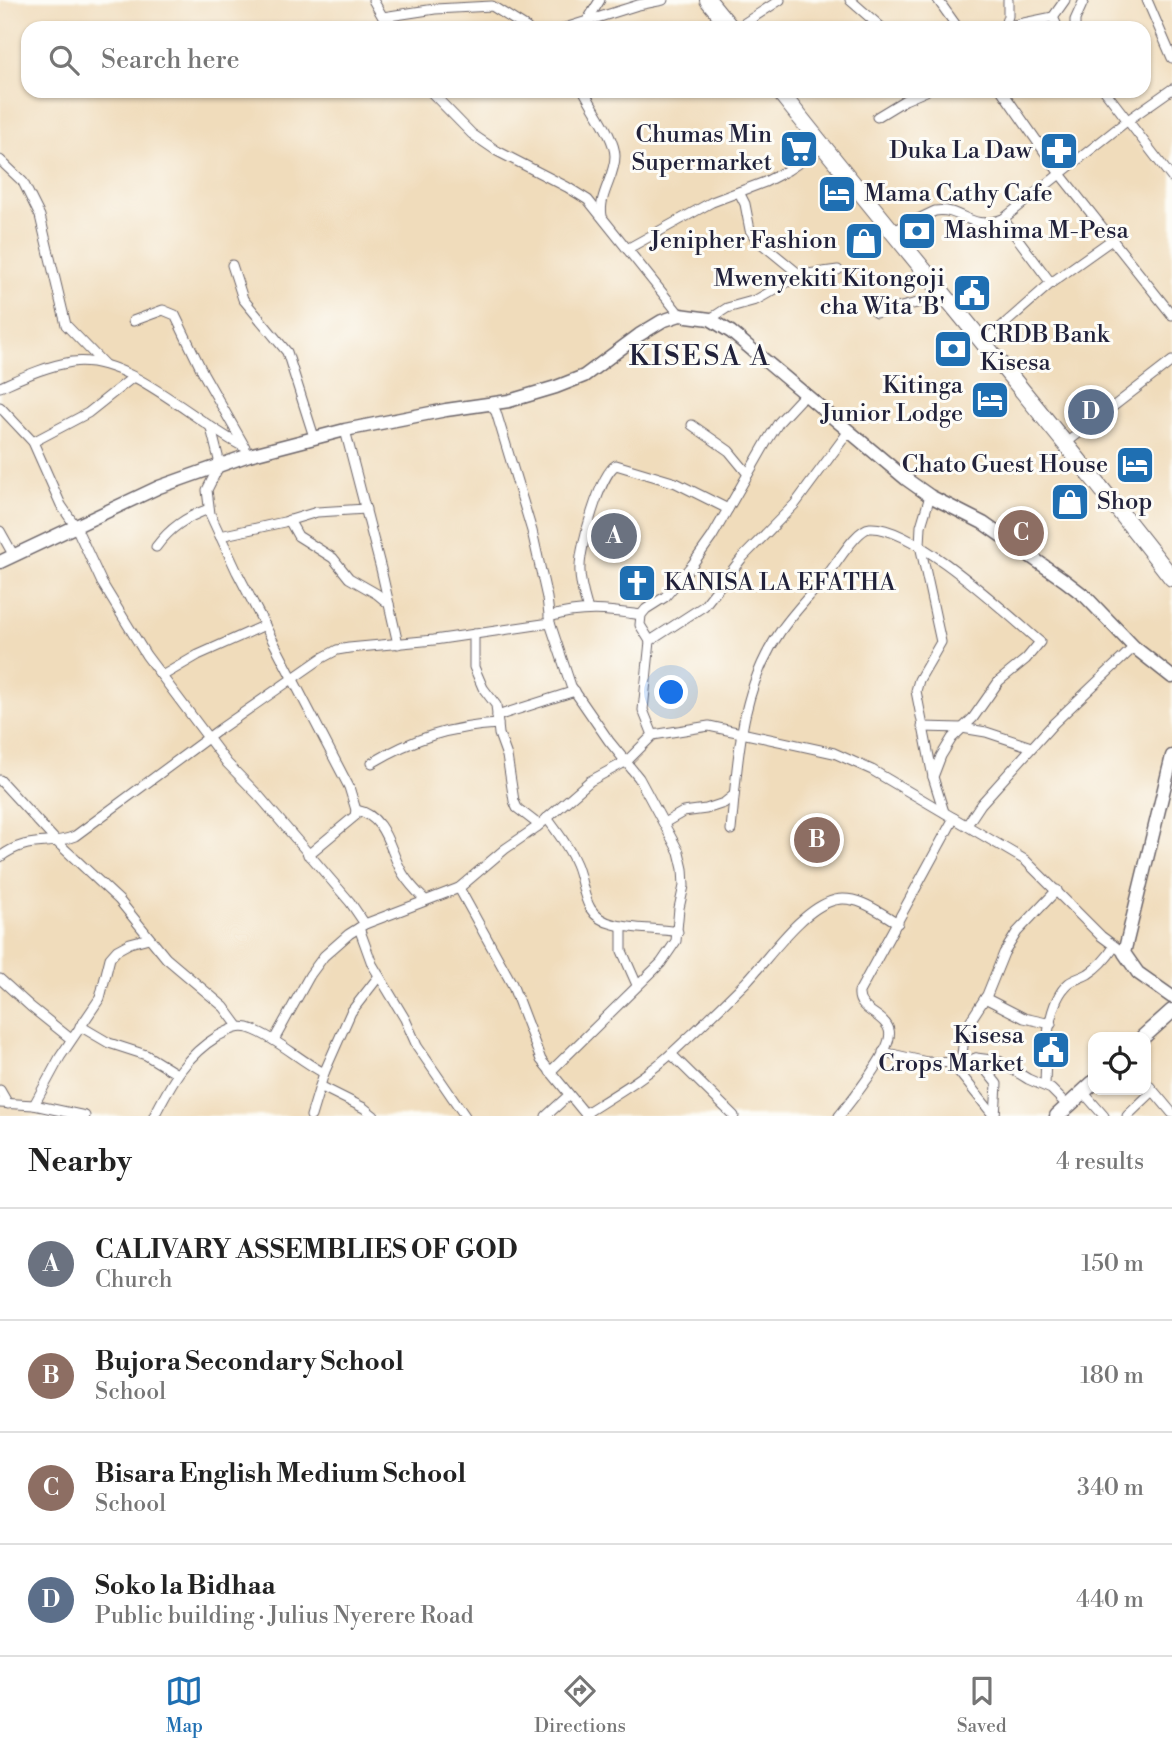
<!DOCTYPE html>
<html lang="en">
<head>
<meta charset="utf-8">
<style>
  body { margin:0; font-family:"Libre Bodoni",serif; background:#f2f2f2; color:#222 }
  .controls { position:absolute; right:21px; bottom:21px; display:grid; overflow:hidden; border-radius:14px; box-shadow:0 2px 5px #0004 }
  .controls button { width:63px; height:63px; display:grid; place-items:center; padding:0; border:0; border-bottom:2px solid #e0e0e0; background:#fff; color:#222; font:35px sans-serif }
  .you { position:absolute; left:672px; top:693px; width:24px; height:24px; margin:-18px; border:5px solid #fff; border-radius:50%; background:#1a73e8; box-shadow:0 0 0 10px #1a73e833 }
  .badge { display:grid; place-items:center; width:46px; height:46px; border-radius:50%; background:#1f6fb2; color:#fff; font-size:23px; font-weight:700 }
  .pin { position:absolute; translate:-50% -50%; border:4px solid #fff; box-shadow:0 2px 7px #0006 }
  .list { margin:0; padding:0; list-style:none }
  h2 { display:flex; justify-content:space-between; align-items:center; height:91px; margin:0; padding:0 28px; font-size:30px }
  h2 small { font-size:23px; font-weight:400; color:#767676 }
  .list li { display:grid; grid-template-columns:46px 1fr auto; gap:21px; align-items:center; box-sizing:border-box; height:112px; padding:0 28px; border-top:2px solid #e0e0e0 }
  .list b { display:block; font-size:26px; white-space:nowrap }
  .list p { margin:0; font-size:23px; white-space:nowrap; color:#767676 }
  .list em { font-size:23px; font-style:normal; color:#767676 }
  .icon { flex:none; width:38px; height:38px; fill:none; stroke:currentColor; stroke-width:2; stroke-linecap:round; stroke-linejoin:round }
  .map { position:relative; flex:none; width:1172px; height:1116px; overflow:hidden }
  .search { position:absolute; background:#fff; box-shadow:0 2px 5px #0004; left:21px; right:21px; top:21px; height:77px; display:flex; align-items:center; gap:18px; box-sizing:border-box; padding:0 24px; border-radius:21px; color:#767676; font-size:26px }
  .sheet { height:539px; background:#fff }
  nav { display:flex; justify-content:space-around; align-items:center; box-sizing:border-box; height:98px; border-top:2px solid #e0e0e0; background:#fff; font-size:19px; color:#767676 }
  nav a { display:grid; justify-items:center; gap:4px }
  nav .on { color:#1f6fb2 }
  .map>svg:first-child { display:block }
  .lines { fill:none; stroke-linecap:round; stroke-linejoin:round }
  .street-casing { stroke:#6a6368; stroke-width:11 }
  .secondary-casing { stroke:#6a6368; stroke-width:15 }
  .primary-casing { stroke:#6a6368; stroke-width:17 }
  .highway-casing { stroke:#6a6368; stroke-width:18 }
  .street { stroke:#fff; stroke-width:9 }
  .secondary { stroke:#fff; stroke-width:12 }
  .primary { stroke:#fff; stroke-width:14 }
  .highway { stroke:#fff; stroke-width:16 }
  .labels { text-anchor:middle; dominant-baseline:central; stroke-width:6; stroke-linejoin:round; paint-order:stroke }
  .poi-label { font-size:24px; fill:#22223b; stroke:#fdfcf7; text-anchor:end }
  .quarter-label { font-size:28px; letter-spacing:2px; fill:#22223b; stroke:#fdfcf7 }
</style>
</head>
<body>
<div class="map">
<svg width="1172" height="1116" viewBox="0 0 1172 1116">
  <rect width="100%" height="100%" fill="#fdfcf7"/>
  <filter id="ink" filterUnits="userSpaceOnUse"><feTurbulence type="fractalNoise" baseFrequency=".0143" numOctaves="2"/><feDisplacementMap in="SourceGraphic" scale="14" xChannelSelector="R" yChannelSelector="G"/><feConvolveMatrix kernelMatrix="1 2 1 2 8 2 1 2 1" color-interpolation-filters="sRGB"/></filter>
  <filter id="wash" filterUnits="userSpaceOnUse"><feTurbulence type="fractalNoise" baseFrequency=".00686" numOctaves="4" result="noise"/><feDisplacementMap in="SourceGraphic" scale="28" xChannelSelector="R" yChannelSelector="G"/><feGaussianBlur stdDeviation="1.57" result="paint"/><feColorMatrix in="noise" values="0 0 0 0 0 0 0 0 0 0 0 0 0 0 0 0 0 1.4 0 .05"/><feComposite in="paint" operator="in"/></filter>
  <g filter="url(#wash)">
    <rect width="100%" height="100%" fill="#f0dcbb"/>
  </g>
  <g filter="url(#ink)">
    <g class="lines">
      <!-- street casing -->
      <g class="street-casing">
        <g id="street">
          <polyline points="373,0 389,28"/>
          <polyline points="850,0 882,28"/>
          <polyline points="938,0 958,28"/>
          <polyline points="1147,0 1172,58"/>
          <polyline points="383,17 435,9 492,6 527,28"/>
          <polyline points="587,21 600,0"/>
          <polyline points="1005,25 1008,16 1008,0"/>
          <polyline points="565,28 638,5 663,0"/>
          <polyline points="737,28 780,0"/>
          <polyline points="998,28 1053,17"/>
          <polyline points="1058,28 1053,17 1065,0"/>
          <polyline points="1075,28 1075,20 1084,0"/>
          <polyline points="430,91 472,134 497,151 567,187 588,200 680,315"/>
          <path d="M584,91C593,109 615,138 615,156C615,177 598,195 602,216"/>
          <polyline points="1002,91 1060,174 1172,315"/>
          <polyline points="1105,91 1172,178"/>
          <polyline points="877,117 905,100 926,91"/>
          <polyline points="0,160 23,182 40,216 66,325 104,364"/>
          <polyline points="739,192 745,204 750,230 756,239 800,275"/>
          <polyline points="1003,219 1051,283"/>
          <path d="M891,232L935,211C963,207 968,232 1003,219L1128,120L1172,89"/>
          <polyline points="627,249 712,202 765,182 788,170 823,147"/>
          <polyline points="232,265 243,299 287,352 314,437"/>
          <polyline points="876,313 946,296"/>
          <polyline points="710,319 727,308 756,300 800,275 838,270"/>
          <polyline points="133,321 163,310 175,315 203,373 245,447"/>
          <polyline points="984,342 1051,283 1113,239"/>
          <path d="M0,387C23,377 46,366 72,362C128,354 195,423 244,447"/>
          <polyline points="489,403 496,412 532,531 547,598 550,623 571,686 609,741 639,778 679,852 683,869 684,886 679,908 676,941 661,963 550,1072"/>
          <polyline points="0,407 33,442 61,505 76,527 102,583 146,655 227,763 259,796 350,902 365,924"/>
          <polyline points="692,425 729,451 748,474"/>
          <polyline points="211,428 220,464 207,490 210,514 237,572 349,787 356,810 355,816 308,855"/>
          <polyline points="345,430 381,569 398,644"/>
          <polyline points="33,442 88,413 132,378"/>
          <polyline points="1066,443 1172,361"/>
          <polyline points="930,496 921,526 920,545 941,642 919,680 916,691 933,777 944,812"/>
          <polyline points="289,520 298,536 333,558 349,578 377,594 389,604"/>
          <polyline points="0,531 14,556"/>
          <polyline points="220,536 284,522 317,512 366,509"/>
          <path d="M156,547C170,528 186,517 209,509"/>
          <path d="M588,610C584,596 579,581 580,567C580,547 600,474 616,465L676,483L728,509"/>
          <path d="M549,617C583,607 607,610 641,615"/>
          <polyline points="474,634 474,667 483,688 496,705 499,734 507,756 514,801 517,808 539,825"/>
          <polyline points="650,641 640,625 641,615 646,609 665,597 692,565 712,537 767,441 779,422 806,393"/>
          <polyline points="162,676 198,655 265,625"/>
          <polyline points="497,716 575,691"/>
          <polyline points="922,727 962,728 986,732 1031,747"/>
          <polyline points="653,735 643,710 650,641 704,606 742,558 795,504 849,431"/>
          <path d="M372,763C414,738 449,727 498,724"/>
          <polyline points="0,780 57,842 119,900 166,958 224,1007 238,1026"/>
          <path d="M356,810C387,816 389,851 403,874C409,884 417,892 425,900"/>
          <path d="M547,818C558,833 569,847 576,864C586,887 581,916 613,924C634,930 657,928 678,932"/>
          <polyline points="664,823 683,812 706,809 724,803 734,795"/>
          <polyline points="967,825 981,804 1054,723 1134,647"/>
          <path d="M731,830C738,761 739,691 780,632C795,610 815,591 831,570C839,560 857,529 870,528C913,525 1007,614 1040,642L1026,659L999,681L973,718L952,738L941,756L933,777"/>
          <path d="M0,857C30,835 46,848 75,836L220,729L322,658L337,650L349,648L434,640L550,623"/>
          <polyline points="459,888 512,984 541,1060 587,1116"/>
          <polyline points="622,926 622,951 637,985"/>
          <polyline points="359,928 372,964 405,1019 417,1046 465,1116"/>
          <polyline points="0,979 31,1007 71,1039"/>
          <polyline points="985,998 1024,1018 1051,1024"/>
          <polyline points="80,1026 109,1043 146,1055 177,1074"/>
          <polyline points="274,1040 310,975 324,956 349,934 365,924 459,888 505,849 537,827 590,781 627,761 653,735 709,726 834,753 872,770 1025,860 1101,936 1124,953"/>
          <polyline points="883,1052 927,1062 961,1063 976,1058 999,1061 1028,1079 1051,1089 1068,1106"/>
          <polyline points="671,1054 734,1116"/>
          <polyline points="976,1058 997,1084 995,1116"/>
          <polyline points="951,1062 994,1116"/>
          <polyline points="961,1063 965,1029 987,995 1004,953 1017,932 1057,890"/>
          <polyline points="1146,1082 1172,1113"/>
          <polyline points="320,1086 364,1108 374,1116"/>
          <path d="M1045,1086C1046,1057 1045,1003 1069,983C1074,979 1081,978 1088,974C1099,967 1107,958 1114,947"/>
          <polyline points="0,1090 8,1104"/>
          <polyline points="1083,1092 1104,1116"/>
          <polyline points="0,1103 34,1105 85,1116"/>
          <polyline points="34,1105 60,1057 100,998 110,958 117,950 130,943 149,938"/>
          <path d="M586,1113C616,1094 647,1076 673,1052C698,1029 722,1006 746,982C769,958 802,908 835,900C858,895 879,912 898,923"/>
          <path d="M154,1116C172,1082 184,1057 218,1036C231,1029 240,1024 254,1030C279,1040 299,1060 324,1073"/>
          <polyline points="311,1116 324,1073 351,1012 379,976"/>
          <polyline points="546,1116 569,1095"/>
          <path d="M839,1116C850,1102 895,1048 889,1030C885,1014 857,1011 859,992L954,818"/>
          <polyline points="1127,1116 1153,1091"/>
        </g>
      </g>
      <!-- secondary casing -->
      <g class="secondary-casing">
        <g id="secondary">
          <polyline points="0,562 159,487 249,455 345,430 446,410 509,401 556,387 584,376 639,335 662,321 680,315 710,319 731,332 906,479 930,496 983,523 1064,580 1086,597 1134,647 1172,677"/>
          <polyline points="1172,756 1124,953 1138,973 1172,997"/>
        </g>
      </g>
      <!-- primary casing -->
      <g class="primary-casing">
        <g id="primary">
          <polyline points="1143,1037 1172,1011"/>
          <polyline points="1057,1116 1093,1083"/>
        </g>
      </g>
      <!-- highway casing -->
      <g class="highway-casing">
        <g id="highway">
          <polyline points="708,0 731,28"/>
          <path d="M779,91C909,255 1044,413 1172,578"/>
        </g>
      </g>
      <!-- street -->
      <use href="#street" class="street"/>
      <!-- secondary -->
      <use href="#secondary" class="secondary"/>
      <!-- primary -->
      <use href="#primary" class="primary"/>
      <!-- highway -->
      <use href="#highway" class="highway"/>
    </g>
  </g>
  <!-- icons -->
  <defs>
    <g id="supermarket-square" transform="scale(2.0125)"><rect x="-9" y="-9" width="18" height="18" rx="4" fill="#1f6fb2" stroke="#fdfcf7"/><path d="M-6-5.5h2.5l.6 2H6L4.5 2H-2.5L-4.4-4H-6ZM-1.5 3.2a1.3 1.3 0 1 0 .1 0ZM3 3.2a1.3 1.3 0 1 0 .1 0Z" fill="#fff"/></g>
    <g id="pharmacy-square" transform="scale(2.0125)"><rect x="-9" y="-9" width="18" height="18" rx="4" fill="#1f6fb2" stroke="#fdfcf7"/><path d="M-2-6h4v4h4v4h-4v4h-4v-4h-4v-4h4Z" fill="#fff"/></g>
    <g id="hotel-square" transform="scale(2.0125)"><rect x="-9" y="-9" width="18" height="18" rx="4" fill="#1f6fb2" stroke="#fdfcf7"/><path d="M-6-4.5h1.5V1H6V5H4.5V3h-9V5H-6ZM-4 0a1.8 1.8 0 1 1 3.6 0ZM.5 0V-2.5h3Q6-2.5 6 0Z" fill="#fff"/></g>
    <g id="bank-square" transform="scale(2.0125)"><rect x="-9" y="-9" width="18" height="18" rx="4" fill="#1f6fb2" stroke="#fdfcf7"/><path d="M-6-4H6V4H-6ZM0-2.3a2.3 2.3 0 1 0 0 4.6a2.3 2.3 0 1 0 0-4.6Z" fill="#fff"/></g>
    <g id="shop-square" transform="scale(2.0125)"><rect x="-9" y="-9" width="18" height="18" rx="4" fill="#1f6fb2" stroke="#fdfcf7"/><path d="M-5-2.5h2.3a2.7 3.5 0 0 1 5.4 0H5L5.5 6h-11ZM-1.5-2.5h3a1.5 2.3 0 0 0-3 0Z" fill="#fff"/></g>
    <g id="civic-square" transform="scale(2.0125)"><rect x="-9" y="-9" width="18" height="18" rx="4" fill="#1f6fb2" stroke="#fdfcf7"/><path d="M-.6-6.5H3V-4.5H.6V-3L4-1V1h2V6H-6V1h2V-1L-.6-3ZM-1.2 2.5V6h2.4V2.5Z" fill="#fff"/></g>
    <g id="church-square" transform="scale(2.0125)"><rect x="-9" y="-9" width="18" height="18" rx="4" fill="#1f6fb2" stroke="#fdfcf7"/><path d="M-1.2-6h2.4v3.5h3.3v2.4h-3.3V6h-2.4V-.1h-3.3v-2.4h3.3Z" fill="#fff"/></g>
  </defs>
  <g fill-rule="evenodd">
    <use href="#supermarket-square" x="799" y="149"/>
    <use href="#pharmacy-square" x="1059" y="151"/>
    <use href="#hotel-square" x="837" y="194"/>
    <use href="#bank-square" x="917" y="231"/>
    <use href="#shop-square" x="864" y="241"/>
    <use href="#civic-square" x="972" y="293"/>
    <use href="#bank-square" x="953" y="349"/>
    <use href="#hotel-square" x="990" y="400"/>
    <use href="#hotel-square" x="1135" y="465"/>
    <use href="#shop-square" x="1070" y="502"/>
    <use href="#church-square" x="637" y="583"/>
    <use href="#civic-square" x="1051" y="1050"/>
  </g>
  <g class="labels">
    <!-- poi labels -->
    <g class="poi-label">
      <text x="772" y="135">Chumas Min<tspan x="772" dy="28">Supermarket</tspan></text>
      <text x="1032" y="151">Duka La Daw</text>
      <text x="864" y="194" text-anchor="start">Mama Cathy Cafe</text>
      <text x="944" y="231" text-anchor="start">Mashima M-Pesa</text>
      <text x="837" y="241">Jenipher Fashion</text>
      <text x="945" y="279">Mwenyekiti Kitongoji<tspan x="945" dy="28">cha Wita 'B'</tspan></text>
      <text x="980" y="335" text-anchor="start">CRDB Bank<tspan x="980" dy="28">Kisesa</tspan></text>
      <text x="963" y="386">Kitinga<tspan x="963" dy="28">Junior Lodge</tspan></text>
      <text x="1108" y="465">Chato Guest House</text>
      <text x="1097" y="502" text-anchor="start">Shop</text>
      <text x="664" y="583" text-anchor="start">KANISA LA EFATHA</text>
      <text x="1024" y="1036">Kisesa<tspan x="1024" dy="28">Crops Market</tspan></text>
    </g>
    <!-- quarter labels -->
    <g class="quarter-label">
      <text x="700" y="356">KISESA A</text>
    </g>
  </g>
</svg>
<div class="controls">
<button><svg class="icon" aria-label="locate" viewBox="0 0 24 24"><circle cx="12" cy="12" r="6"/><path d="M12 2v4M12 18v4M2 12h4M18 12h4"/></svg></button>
</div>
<div class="you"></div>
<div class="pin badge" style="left:614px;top:536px;background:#6b7280">A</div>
<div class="pin badge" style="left:817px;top:840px;background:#8d6e63">B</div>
<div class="pin badge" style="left:1021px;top:533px;background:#8d6e63">C</div>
<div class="pin badge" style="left:1091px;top:412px;background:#5c6f8a">D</div>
<div class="search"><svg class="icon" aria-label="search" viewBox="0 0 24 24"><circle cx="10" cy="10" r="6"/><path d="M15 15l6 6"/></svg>Search here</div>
</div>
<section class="sheet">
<h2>Nearby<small>4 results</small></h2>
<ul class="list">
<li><span class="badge" style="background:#6b7280">A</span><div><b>CALIVARY ASSEMBLIES OF GOD</b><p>Church</p></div><em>150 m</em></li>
<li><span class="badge" style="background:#8d6e63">B</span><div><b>Bujora Secondary School</b><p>School</p></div><em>180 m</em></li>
<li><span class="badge" style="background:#8d6e63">C</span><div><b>Bisara English Medium School</b><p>School</p></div><em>340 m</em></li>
<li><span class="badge" style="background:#5c6f8a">D</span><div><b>Soko la Bidhaa</b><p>Public building · Julius Nyerere Road</p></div><em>440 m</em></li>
</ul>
</section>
<nav>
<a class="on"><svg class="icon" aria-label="map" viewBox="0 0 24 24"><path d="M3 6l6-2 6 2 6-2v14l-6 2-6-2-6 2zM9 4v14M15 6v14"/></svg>Map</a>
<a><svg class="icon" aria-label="directions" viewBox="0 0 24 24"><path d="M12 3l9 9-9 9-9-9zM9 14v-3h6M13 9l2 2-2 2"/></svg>Directions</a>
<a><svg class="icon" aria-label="saved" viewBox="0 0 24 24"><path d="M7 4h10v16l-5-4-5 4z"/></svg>Saved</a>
</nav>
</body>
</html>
